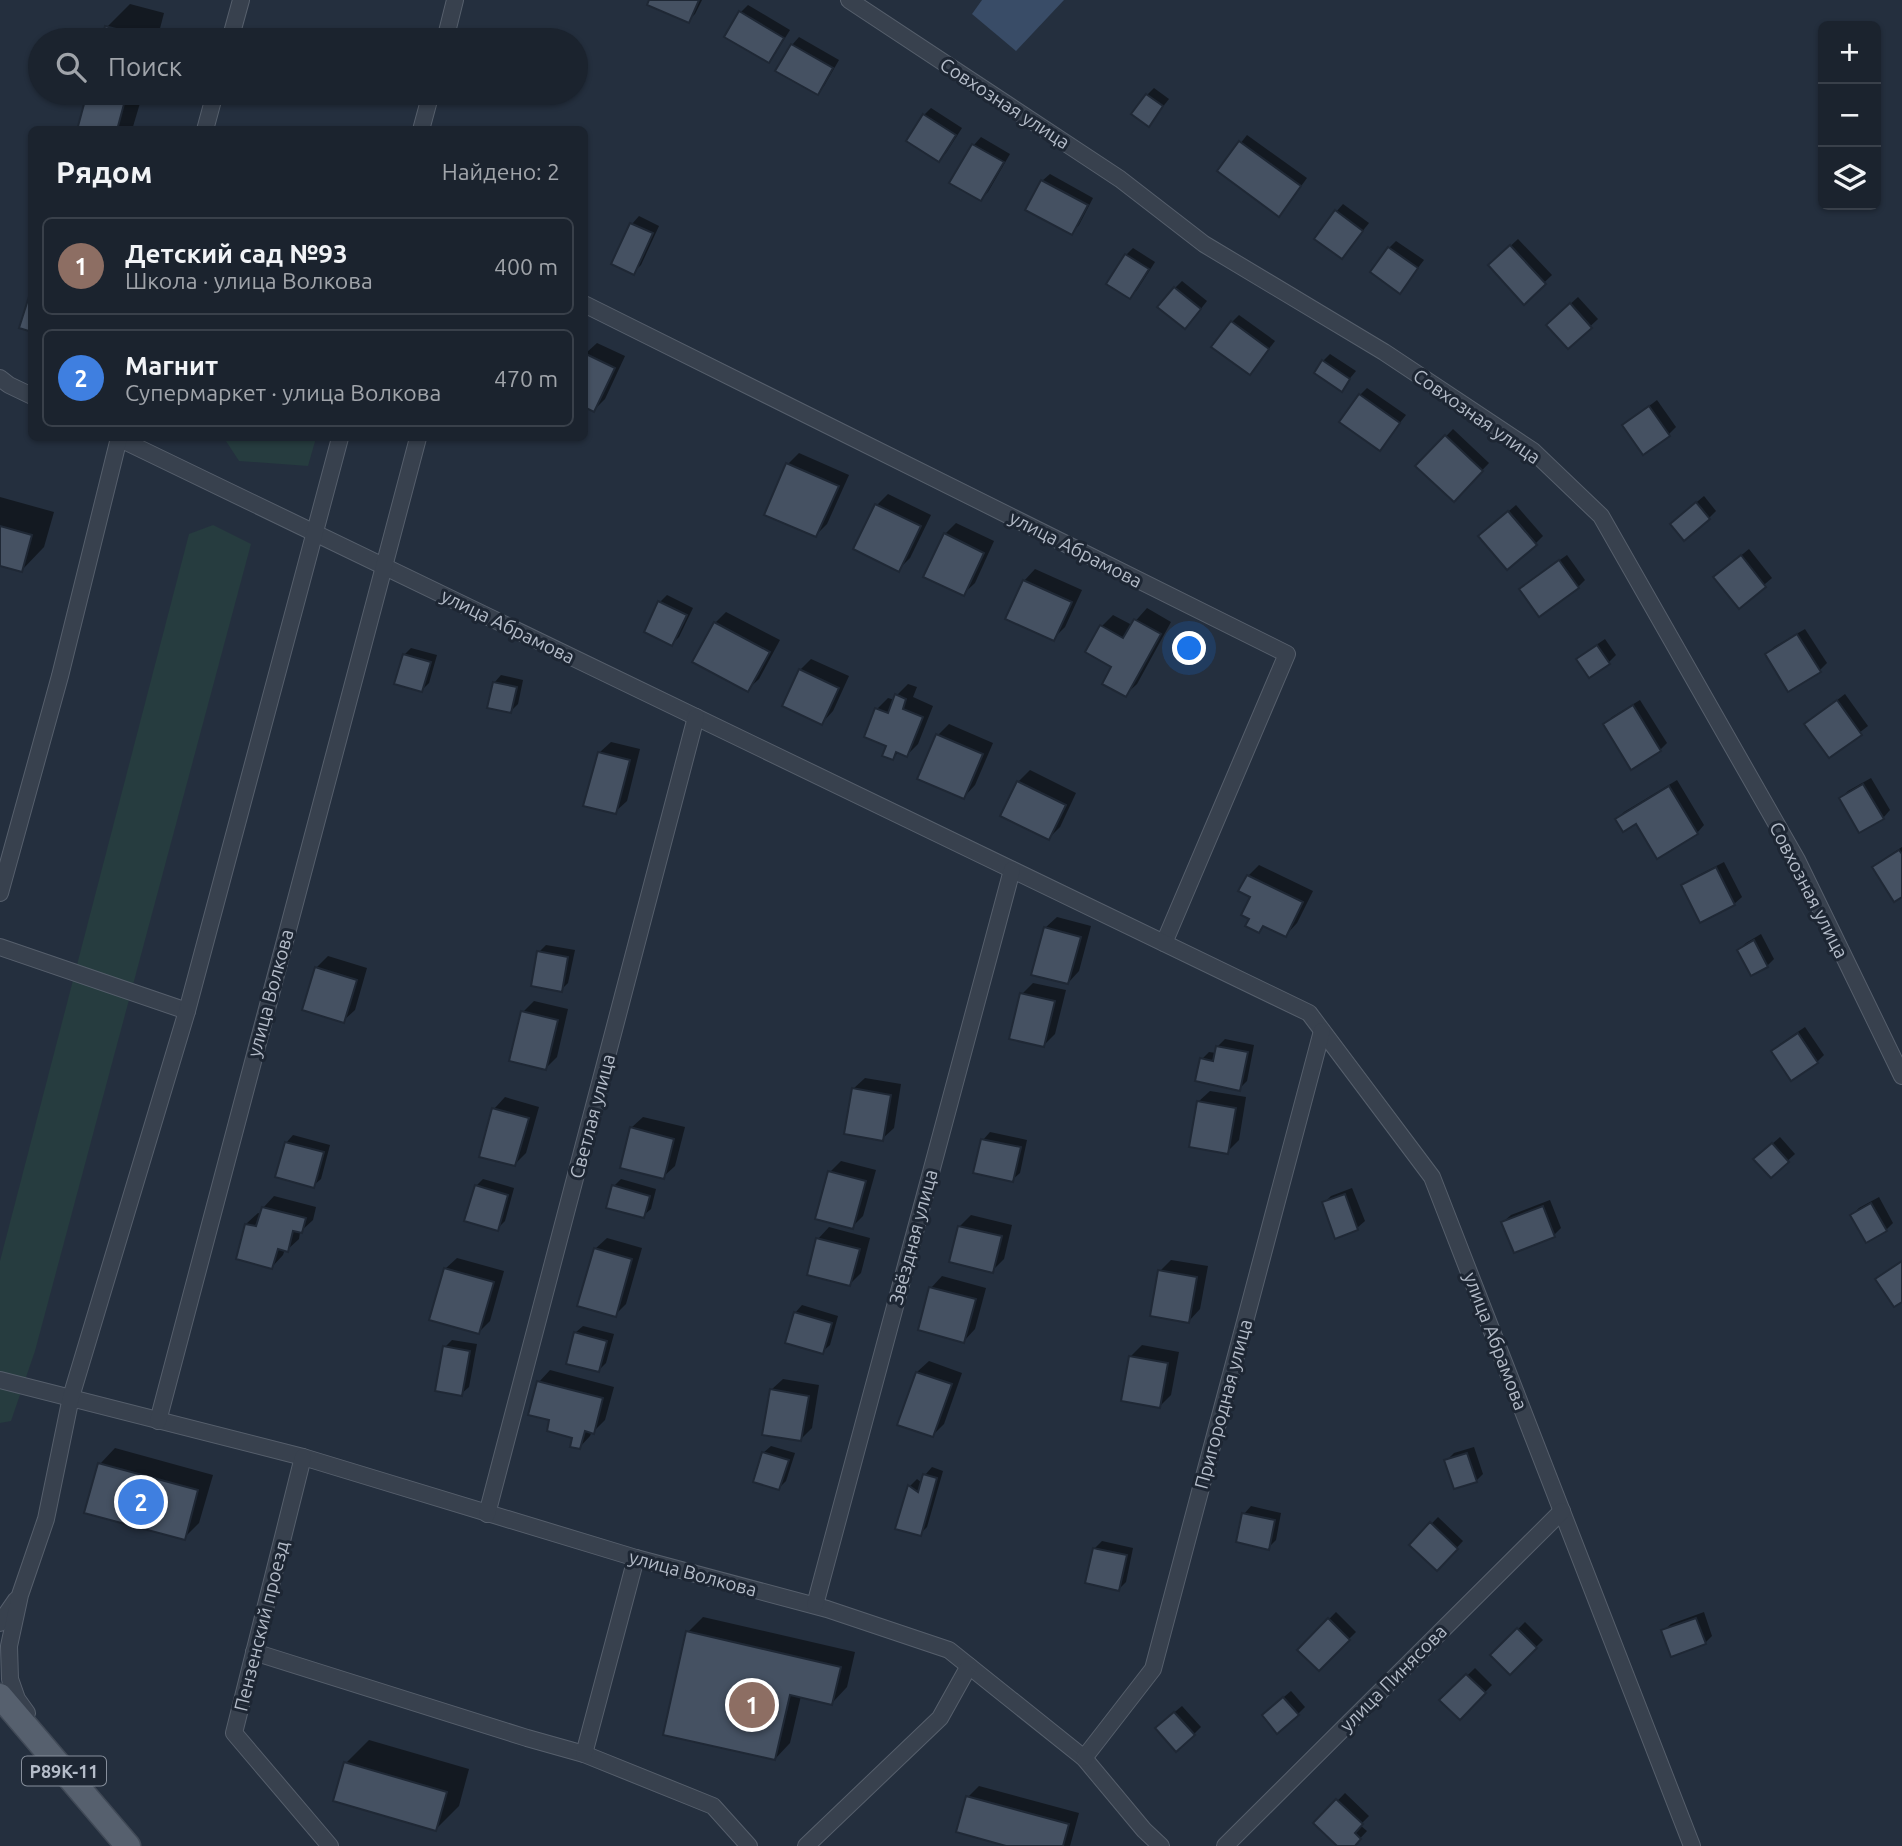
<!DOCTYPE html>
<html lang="ru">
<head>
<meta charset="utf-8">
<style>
  body { margin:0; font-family:Ubuntu,sans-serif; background:#282f3a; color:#f1f3f6 }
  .controls { position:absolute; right:21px; top:21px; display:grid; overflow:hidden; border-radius:10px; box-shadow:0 2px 5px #0004 }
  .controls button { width:63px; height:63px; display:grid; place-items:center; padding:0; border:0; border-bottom:2px solid #39404a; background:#1b232e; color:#f1f3f6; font:35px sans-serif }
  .you { position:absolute; left:1190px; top:649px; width:24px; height:24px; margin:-18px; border:5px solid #fff; border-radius:50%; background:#1a73e8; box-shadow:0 0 0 10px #1a73e833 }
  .badge { display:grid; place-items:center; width:46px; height:46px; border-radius:50%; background:#db2777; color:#fff; font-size:23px; font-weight:700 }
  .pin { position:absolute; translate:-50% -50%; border:4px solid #fff; box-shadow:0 2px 7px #0006 }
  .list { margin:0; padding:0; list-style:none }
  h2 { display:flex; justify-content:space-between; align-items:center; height:91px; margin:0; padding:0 28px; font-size:30px }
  h2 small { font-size:23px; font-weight:400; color:#a0a4aa }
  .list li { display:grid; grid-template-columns:46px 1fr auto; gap:21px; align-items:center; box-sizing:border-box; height:98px; margin:0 14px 14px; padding:0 14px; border:2px solid #39404a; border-radius:10px }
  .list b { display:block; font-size:26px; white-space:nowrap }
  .list p { margin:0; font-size:23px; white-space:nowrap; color:#a0a4aa }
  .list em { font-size:23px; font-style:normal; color:#a0a4aa }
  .icon { flex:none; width:38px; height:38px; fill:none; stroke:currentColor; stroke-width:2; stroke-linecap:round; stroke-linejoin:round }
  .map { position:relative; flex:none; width:1902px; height:1846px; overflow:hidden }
  .search { position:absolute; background:#1b232e; box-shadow:0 2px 5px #0004; left:28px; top:28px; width:560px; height:77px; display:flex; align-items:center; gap:18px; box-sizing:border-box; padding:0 24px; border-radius:38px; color:#a0a4aa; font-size:26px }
  .panel { position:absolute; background:#1b232e; box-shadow:0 2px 5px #0004; left:28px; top:126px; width:560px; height:315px; border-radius:10px }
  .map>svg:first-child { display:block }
  .green { fill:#263c3f }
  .water { fill:#394c67 }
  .shadow { fill:#0007 }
  .building { fill:#455162; stroke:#1f2835; stroke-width:2 }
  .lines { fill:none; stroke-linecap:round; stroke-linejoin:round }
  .street-casing { stroke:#565f6c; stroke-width:18 }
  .primary-casing { stroke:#414a57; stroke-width:27 }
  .street { stroke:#38414e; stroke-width:16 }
  .primary { stroke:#56606e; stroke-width:24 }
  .labels { text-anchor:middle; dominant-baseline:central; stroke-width:6; stroke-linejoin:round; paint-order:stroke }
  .shield { fill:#1d2633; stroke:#878f9c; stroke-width:2 }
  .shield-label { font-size:18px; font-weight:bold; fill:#b4bcc9 }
  .street-label { font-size:19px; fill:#b4bcc9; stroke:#1d2633 }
</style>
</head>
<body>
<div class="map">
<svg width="1902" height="1846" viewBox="0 0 1902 1846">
  <rect width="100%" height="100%" fill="#242f3e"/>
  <!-- green -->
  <g class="green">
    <polygon points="224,438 316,438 308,466 239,461"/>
    <polygon points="213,525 251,544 35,1351 11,1421 0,1423 0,1261 189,534"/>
  </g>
  <!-- water -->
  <polygon class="water" points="982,0 1064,0 1016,51 972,14"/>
  <!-- shadow -->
  <g class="shadow">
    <polygon points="651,0 702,0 695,14 688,21"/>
    <polygon points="130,4 164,13 157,40 103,40 107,27"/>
    <polygon points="748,5 790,30 775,54 768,61 741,12"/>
    <polygon points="799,37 839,60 824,86 817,93 777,71 792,45"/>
    <polygon points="1154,88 1169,99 1149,124 1147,95"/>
    <polygon points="89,93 143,93 132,130 79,130"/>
    <polygon points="931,108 962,128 946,153 939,160 924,115"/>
    <polygon points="1247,135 1307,178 1286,207 1219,171"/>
    <polygon points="981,137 1010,154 988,192 981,199 952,183 974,145"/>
    <polygon points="1050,174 1093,198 1079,225 1072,233 1042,181"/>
    <polygon points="1343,204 1369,223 1342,257 1336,212"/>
    <polygon points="639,216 659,226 641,265 633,273 613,263 632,224"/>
    <polygon points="1518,239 1552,275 1524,302 1490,265"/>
    <polygon points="1396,241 1424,260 1400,291 1389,248"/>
    <polygon points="1133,248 1155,262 1137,290 1130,297 1126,255"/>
    <polygon points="1182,281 1207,301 1192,320 1175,288"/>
    <polygon points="1578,297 1598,319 1568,347 1555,318"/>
    <polygon points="1239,315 1275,341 1250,373 1232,322"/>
    <polygon points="597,343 625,356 605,399 594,410 585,354"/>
    <polygon points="1330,354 1356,371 1341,389 1323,361"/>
    <polygon points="1367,388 1406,415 1380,448 1360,395"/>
    <polygon points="1657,400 1676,427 1669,434 1624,425"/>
    <polygon points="1453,429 1489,463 1454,500 1418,466"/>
    <polygon points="799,453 849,475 827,524 816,535 788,464"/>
    <polygon points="888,494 931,515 910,558 899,569 877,505"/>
    <polygon points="1704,496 1716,511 1709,518 1679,517"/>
    <polygon points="0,497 54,512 44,547 21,571 0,565"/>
    <polygon points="1516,505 1543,536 1536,543 1488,529"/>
    <polygon points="956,523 994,541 975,583 963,594 945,534"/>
    <polygon points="1749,549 1772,578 1739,606 1723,570"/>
    <polygon points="1567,555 1585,580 1578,587 1521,589 1528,582"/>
    <polygon points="1035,569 1082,590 1065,627 1054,638 1024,581"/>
    <polygon points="667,595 693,608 679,637 672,644 660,602"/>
    <polygon points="1147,608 1171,622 1137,684 1125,695 1114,666 1102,626 1113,615 1132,625"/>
    <polygon points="726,612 780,640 759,679 747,690 715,623"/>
    <polygon points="1805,629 1827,663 1820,670 1767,655 1774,647"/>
    <polygon points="1605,639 1616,655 1609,662 1589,676 1579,660 1586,652"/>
    <polygon points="411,648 437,655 429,683 422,690 404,655"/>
    <polygon points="811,659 849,676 833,711 822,723 800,670"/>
    <polygon points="501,675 523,680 518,704 511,711 494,683"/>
    <polygon points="908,684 917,687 913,697 933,706 918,744 907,755 899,752 892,758 877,709 888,698 895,700 897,695"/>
    <polygon points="1845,694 1868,726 1829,756 1806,724"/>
    <polygon points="1640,700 1667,743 1660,750 1605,724 1612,717"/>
    <polygon points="949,724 993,743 975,785 964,797 938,735"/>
    <polygon points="611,742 640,749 627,801 615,812 599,753"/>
    <polygon points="1030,770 1076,793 1060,827 1049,838 1002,816 1018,782"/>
    <polygon points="1871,778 1890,810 1883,818 1841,798 1848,791"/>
    <polygon points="1677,780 1704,825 1697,833 1617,819 1624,812"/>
    <polygon points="1902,847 1902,895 1875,867 1882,860"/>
    <polygon points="1724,862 1742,897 1734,904 1683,886 1691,879"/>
    <polygon points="1259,865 1313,891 1297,923 1286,935 1265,925 1259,931 1251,918 1252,896 1248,876"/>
    <polygon points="1057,917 1091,926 1079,971 1068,983 1045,928"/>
    <polygon points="1761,934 1774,959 1767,966 1739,950 1746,943"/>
    <polygon points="546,945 575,950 568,983 561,990 539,952"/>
    <polygon points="328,956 367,968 355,1010 343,1021 316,968"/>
    <polygon points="1033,983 1066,990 1055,1034 1044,1045 1022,994"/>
    <polygon points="534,1001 568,1009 557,1057 546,1068 523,1012"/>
    <polygon points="1805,1027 1824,1055 1817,1062 1773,1051 1780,1044"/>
    <polygon points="1225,1039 1254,1045 1247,1081 1239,1089 1202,1059 1209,1052 1216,1053 1218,1046"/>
    <polygon points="865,1078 901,1084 894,1128 882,1139 853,1089"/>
    <polygon points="1210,1091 1246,1097 1239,1140 1227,1152 1198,1102"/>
    <polygon points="505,1097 539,1107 526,1153 515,1164 494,1109"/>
    <polygon points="643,1117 685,1127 675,1166 663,1177 631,1128"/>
    <polygon points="990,1132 1027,1140 1020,1173 1012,1180 983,1140"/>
    <polygon points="293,1135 330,1145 321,1179 313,1186 286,1143"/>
    <polygon points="1780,1137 1795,1154 1771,1176 1763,1152"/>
    <polygon points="841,1161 876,1170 863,1216 852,1227 830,1172"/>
    <polygon points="483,1179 514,1188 505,1221 497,1229 476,1186"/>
    <polygon points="621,1179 656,1189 651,1209 643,1216 614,1186"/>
    <polygon points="1352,1188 1365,1221 1357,1228 1337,1236 1324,1203 1331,1196"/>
    <polygon points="274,1196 316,1207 313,1220 300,1232 299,1239 287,1250 285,1249 283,1255 272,1267 246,1224 258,1213 261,1214 263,1208"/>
    <polygon points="1879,1197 1893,1223 1886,1230 1852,1215 1859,1208"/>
    <polygon points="1550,1200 1561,1228 1554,1235 1503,1222 1511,1215"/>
    <polygon points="971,1215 1012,1225 1004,1259 992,1271 959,1227"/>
    <polygon points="829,1227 870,1238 861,1273 850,1284 818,1239"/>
    <polygon points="607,1238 642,1248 626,1304 615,1315 595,1249"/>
    <polygon points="457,1258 504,1271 490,1321 479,1332 445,1269"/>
    <polygon points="1171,1260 1208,1266 1200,1309 1189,1321 1160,1271"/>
    <polygon points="942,1276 986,1288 975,1329 964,1341 931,1288"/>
    <polygon points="802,1305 838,1316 830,1345 822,1352 795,1313"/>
    <polygon points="583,1326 614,1334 606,1363 599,1370 575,1333"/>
    <polygon points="452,1340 477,1344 469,1387 461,1394 445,1347"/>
    <polygon points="1142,1345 1179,1352 1171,1395 1160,1406 1131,1356"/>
    <polygon points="929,1361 962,1373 944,1424 933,1435 900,1424 917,1372"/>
    <polygon points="550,1370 614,1387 605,1420 593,1432 592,1431 590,1436 579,1448 574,1436 551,1419 539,1382"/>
    <polygon points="783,1379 819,1385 812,1428 800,1440 771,1390"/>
    <polygon points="771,1446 795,1453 786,1481 779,1488 763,1453"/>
    <polygon points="1474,1447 1483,1474 1476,1481 1446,1461 1454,1453"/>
    <polygon points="115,1448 213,1475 199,1523 184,1538 100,1464"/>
    <polygon points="932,1467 943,1471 927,1527 920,1534 898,1528 910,1486 917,1479 922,1483 925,1475"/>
    <polygon points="1251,1506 1281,1513 1276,1540 1268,1548 1244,1514"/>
    <polygon points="1438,1517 1463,1541 1437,1569 1411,1545"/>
    <polygon points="1102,1541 1133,1548 1126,1582 1119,1589 1095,1548"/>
    <polygon points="1336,1612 1356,1632 1319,1669 1299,1650"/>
    <polygon points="1704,1612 1712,1636 1705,1643 1663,1631 1671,1624"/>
    <polygon points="703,1617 855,1652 847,1687 832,1703 801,1696 790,1743 775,1759 688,1632"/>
    <polygon points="1525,1622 1543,1640 1510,1673 1493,1655"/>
    <polygon points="1475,1668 1492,1685 1460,1718 1442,1700"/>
    <polygon points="1291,1691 1305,1707 1298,1714 1271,1708"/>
    <polygon points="1182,1706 1201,1727 1194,1734 1164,1721"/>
    <polygon points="369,1740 469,1769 459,1806 436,1829 346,1763"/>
    <polygon points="979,1786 1079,1813 1070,1846 1013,1846 968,1797"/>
    <polygon points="1345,1793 1369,1816 1360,1825 1367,1831 1353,1846 1340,1846 1316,1823"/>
  </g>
  <!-- building -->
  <g class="building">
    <polygon points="649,0 699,0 689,23 647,5"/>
    <polygon points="739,11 784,38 769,63 724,37"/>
    <polygon points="105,26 142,36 141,40 102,40"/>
    <polygon points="791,44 833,68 818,95 775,71"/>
    <polygon points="87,93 127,93 117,130 77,130"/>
    <polygon points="1146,94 1163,106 1149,127 1131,114"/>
    <polygon points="923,114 956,135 939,162 906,141"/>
    <polygon points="1239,141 1301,186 1279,217 1217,171"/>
    <polygon points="972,144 1004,162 981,201 949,183"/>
    <polygon points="1041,180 1088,205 1072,235 1025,210"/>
    <polygon points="1335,210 1363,231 1342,259 1314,239"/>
    <polygon points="630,223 653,233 634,275 611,264"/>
    <polygon points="1510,245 1546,284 1524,305 1488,265"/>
    <polygon points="1388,247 1418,268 1400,294 1370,272"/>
    <polygon points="1125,254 1149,269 1130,299 1106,284"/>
    <polygon points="32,287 32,332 19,328"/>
    <polygon points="1174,287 1201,309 1185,329 1157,307"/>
    <polygon points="1570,303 1592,328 1568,349 1546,325"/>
    <polygon points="1231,321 1269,349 1250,375 1211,347"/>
    <polygon points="584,353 615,368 594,412 584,407"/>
    <polygon points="1322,360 1350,379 1342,392 1314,373"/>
    <polygon points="1359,394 1400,423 1380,451 1339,422"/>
    <polygon points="1649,406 1670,436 1643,455 1622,425"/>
    <polygon points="1445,435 1483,471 1454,502 1415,466"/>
    <polygon points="786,463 839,486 816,537 764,515"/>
    <polygon points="1696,502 1710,519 1684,541 1670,524"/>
    <polygon points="875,504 921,526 899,572 853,549"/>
    <polygon points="1508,511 1537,545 1507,570 1478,536"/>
    <polygon points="0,526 32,535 22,572 0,566"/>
    <polygon points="944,533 984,553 964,596 923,577"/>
    <polygon points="1741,555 1766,587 1739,609 1713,577"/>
    <polygon points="1559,560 1579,588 1539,617 1519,589"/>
    <polygon points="1023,580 1072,602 1054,641 1005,619"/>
    <polygon points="658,601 687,615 672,646 644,632"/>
    <polygon points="1134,619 1161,634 1126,697 1102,684 1111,667 1085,652 1100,625 1123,638"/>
    <polygon points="714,622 770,652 748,692 692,662"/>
    <polygon points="1797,634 1821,672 1788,692 1765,654"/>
    <polygon points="1597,645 1610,664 1589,678 1576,659"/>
    <polygon points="403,654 431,662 422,692 394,684"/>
    <polygon points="799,669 839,688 822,725 782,706"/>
    <polygon points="493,682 517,687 511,713 487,708"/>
    <polygon points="895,694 906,699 903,709 923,717 907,757 896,752 893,760 882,756 886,746 864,737 875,708 888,713"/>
    <polygon points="1837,700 1862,735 1829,758 1804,724"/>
    <polygon points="1633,705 1661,751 1631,770 1603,724"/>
    <polygon points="936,734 983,754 964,799 917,779"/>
    <polygon points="598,752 630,760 616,814 583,806"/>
    <polygon points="1017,781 1066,805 1049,840 1000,816"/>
    <polygon points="1863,784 1884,819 1859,833 1839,798"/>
    <polygon points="1669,786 1698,834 1657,859 1636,824 1623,832 1615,819"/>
    <polygon points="1899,850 1902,854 1902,897 1894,902 1872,867"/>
    <polygon points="1716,867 1735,905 1700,923 1681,885"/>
    <polygon points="1247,875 1303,902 1286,937 1263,926 1259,933 1245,926 1249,919 1241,915 1250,897 1238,891"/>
    <polygon points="1044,927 1081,937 1068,984 1031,975"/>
    <polygon points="1754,940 1768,967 1751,976 1737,950"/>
    <polygon points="537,951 568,957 562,992 531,986"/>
    <polygon points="315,967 357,980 344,1023 302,1010"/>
    <polygon points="1020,993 1055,1001 1044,1047 1009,1039"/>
    <polygon points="521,1011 558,1020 546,1070 509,1061"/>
    <polygon points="1798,1033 1818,1063 1791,1081 1771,1051"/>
    <polygon points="1216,1046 1248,1052 1240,1091 1195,1081 1200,1058 1213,1061"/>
    <polygon points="852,1088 891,1095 883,1141 844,1134"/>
    <polygon points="1197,1101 1236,1108 1228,1154 1189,1147"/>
    <polygon points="492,1108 529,1118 515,1166 479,1157"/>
    <polygon points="630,1127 674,1139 664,1179 620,1168"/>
    <polygon points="981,1139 1021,1147 1013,1182 973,1173"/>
    <polygon points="285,1142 324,1152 314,1188 275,1177"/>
    <polygon points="1772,1143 1789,1162 1771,1178 1753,1159"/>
    <polygon points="828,1171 866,1181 853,1229 815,1219"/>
    <polygon points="475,1185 508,1195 498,1231 464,1221"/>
    <polygon points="612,1185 650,1196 644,1218 606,1208"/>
    <polygon points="1345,1194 1358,1230 1335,1239 1322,1202"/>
    <polygon points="1871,1203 1887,1231 1866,1243 1850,1215"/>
    <polygon points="1543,1206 1555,1237 1514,1253 1501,1222"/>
    <polygon points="262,1207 306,1218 302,1233 293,1231 288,1252 278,1249 272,1269 236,1259 245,1224 256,1226"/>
    <polygon points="958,1226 1002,1236 993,1273 949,1262"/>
    <polygon points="816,1238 860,1249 850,1286 807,1275"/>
    <polygon points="594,1248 632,1259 616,1317 577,1306"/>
    <polygon points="1902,1261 1902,1302 1894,1307 1875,1279"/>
    <polygon points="444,1268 494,1282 479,1334 429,1320"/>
    <polygon points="1158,1270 1197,1277 1189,1323 1150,1316"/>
    <polygon points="929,1287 976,1299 964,1343 918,1330"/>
    <polygon points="794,1312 832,1323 823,1354 785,1343"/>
    <polygon points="574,1332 607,1341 599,1372 566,1364"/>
    <polygon points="443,1346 470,1351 462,1396 435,1391"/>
    <polygon points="1129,1356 1168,1363 1160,1408 1121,1401"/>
    <polygon points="916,1372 952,1384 933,1437 897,1425"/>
    <polygon points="537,1381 603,1398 594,1434 585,1431 580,1449 570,1447 572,1438 547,1431 549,1420 528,1415"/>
    <polygon points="770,1389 809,1396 801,1441 762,1435"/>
    <polygon points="762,1452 789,1460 779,1490 753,1482"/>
    <polygon points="1467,1453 1477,1482 1454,1489 1444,1460"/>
    <polygon points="98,1463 198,1490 185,1540 84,1513"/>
    <polygon points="923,1474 937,1478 921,1536 895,1529 908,1485 918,1492"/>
    <polygon points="1242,1513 1275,1520 1269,1550 1236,1542"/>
    <polygon points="1430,1522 1458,1549 1437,1571 1409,1545"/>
    <polygon points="1093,1548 1127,1555 1119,1591 1085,1583"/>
    <polygon points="1328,1618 1350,1640 1319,1671 1297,1650"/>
    <polygon points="1696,1618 1706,1644 1671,1657 1661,1630"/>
    <polygon points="1517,1628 1537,1648 1510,1675 1490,1655"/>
    <polygon points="686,1631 841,1667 832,1705 790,1695 775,1760 663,1735"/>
    <polygon points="1466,1674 1486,1693 1460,1720 1439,1700"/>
    <polygon points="1283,1697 1299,1715 1277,1734 1262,1715"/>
    <polygon points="1174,1712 1195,1735 1176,1752 1155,1728"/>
    <polygon points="344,1762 447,1792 436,1831 333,1801"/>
    <polygon points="966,1796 1069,1824 1063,1846 1006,1846 956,1832"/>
    <polygon points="1336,1799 1363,1824 1355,1833 1361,1839 1355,1846 1337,1846 1313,1823"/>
  </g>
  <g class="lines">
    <!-- street casing -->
    <g class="street-casing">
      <g id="street">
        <polyline points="849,0 1120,179 1204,244 1384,352 1533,451 1601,516 1797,860 1902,1076"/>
        <polyline points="230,40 241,0"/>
        <polyline points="445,40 455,0"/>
        <polyline points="205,130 215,93"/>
        <polyline points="421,130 431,93"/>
        <polyline points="584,304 1287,654 1164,943"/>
        <polyline points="0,378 9,385 32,396"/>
        <polyline points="118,438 1309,1013 1432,1177 1692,1846"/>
        <polyline points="0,893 60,676 119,438"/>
        <polyline points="0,947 187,1011"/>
        <polyline points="0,1380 303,1457 636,1558 827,1609 949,1650 1084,1758 1144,1830 1161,1846"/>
        <polyline points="158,1421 418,438"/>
        <polyline points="303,1457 234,1733 330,1846"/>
        <polyline points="487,1514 696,717"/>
        <polyline points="815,1605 1012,870"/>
        <polyline points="0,1623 16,1600"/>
        <polyline points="254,1652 527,1738 584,1754 713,1806 749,1846"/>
        <polyline points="27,1713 17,1699 10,1679 9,1646 20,1595 46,1519 71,1397 187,1011 340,438"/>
        <polyline points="584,1754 636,1558"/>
        <polyline points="1084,1758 1153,1669 1322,1031"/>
        <polyline points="806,1846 940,1718 969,1666"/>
        <polyline points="1225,1846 1562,1511"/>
      </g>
    </g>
    <!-- primary casing -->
    <g class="primary-casing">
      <polyline id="primary" points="0,1696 128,1846"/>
    </g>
    <!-- street -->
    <use href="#street" class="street"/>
    <!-- primary -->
    <use href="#primary" class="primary"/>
  </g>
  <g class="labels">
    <!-- shield labels -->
    <rect class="shield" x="22" y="1756.5" width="84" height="29" rx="5"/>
    <g class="shield-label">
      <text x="64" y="1771">Р89К-11</text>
    </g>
    <!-- street labels -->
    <g class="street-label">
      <text transform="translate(1005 103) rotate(33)">Совхозная улица</text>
      <text transform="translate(1477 416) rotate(35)">Совхозная улица</text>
      <text transform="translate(1076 549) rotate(27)">улица Абрамова</text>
      <text transform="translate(508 626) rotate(26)">улица Абрамова</text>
      <text transform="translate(1809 890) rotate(63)">Совхозная улица</text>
      <text transform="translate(270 993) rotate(-75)">улица Волкова</text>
      <text transform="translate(592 1116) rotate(-75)">Светлая улица</text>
      <text transform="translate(913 1237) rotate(-75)">Звёздная улица</text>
      <text transform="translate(1496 1341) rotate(69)">улица Абрамова</text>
      <text transform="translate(1223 1404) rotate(-75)">Пригородная улица</text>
      <text transform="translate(693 1573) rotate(15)">улица Волкова</text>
      <text transform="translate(261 1626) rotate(-76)">Пензенский проезд</text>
      <text transform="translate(1393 1678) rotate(-45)">улица Пинясова</text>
    </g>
  </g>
</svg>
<div class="controls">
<button>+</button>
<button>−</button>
<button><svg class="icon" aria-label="layers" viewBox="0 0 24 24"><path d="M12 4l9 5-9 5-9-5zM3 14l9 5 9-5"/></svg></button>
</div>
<div class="you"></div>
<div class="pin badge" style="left:752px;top:1705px;background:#8d6e63">1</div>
<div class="pin badge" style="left:141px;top:1502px;background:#3f7fe0">2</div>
<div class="search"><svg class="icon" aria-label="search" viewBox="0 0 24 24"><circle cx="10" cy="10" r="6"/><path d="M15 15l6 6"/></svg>Поиск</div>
<section class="panel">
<h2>Рядом<small>Найдено: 2</small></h2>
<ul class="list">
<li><span class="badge" style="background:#8d6e63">1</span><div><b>Детский сад №93</b><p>Школа · улица Волкова</p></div><em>400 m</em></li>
<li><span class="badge" style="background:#3f7fe0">2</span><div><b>Магнит</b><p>Супермаркет · улица Волкова</p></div><em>470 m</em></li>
</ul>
</section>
</div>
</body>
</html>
